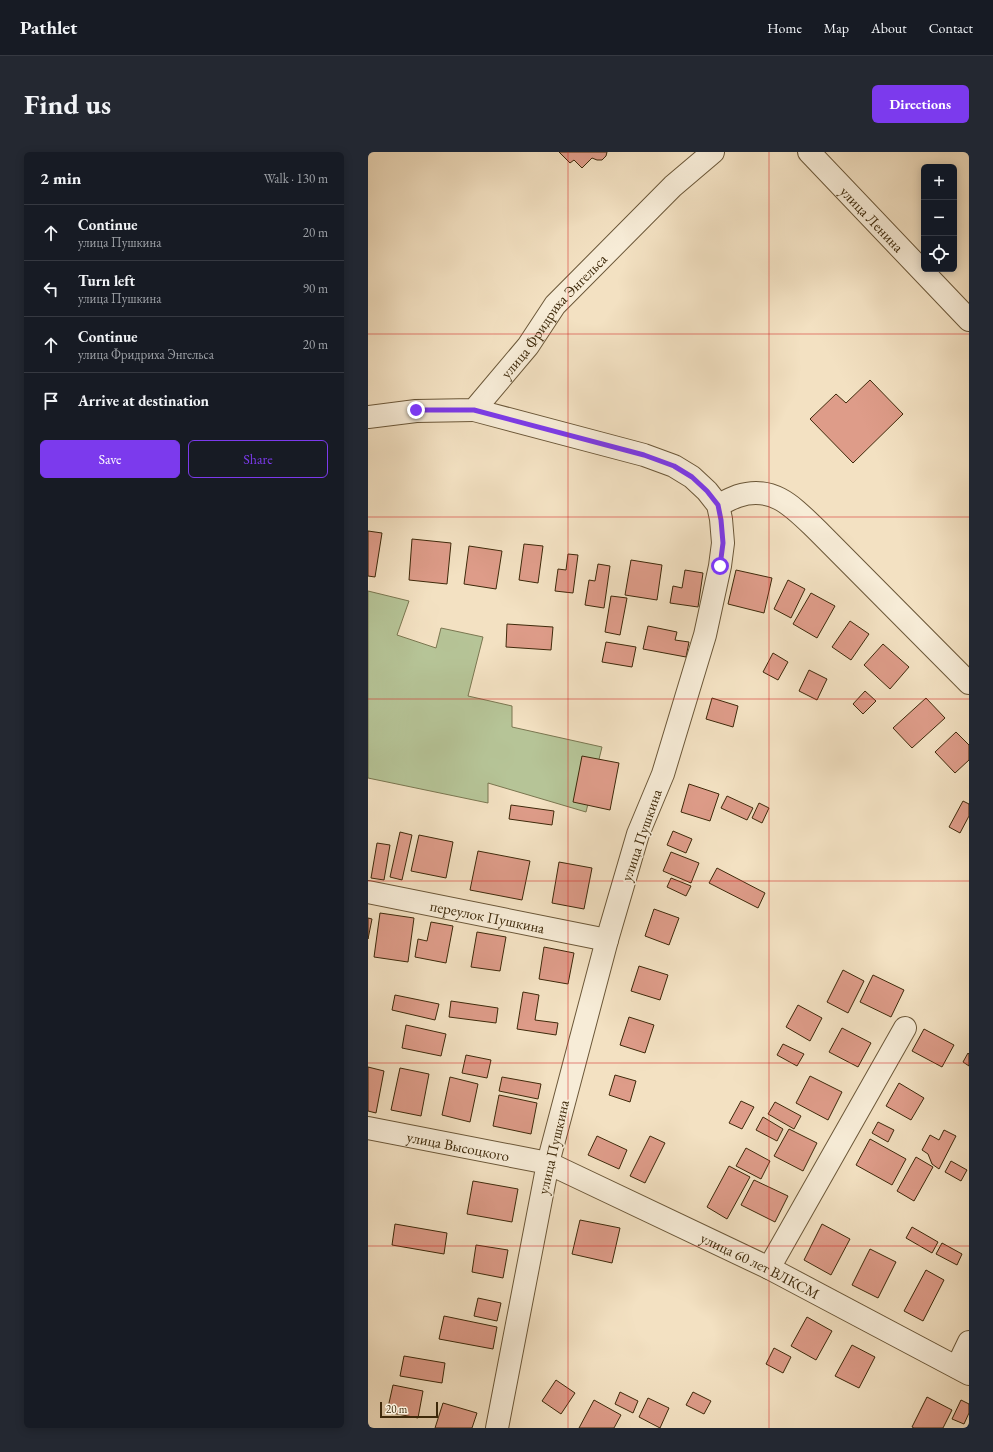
<!DOCTYPE html>
<html lang="en">
<head>
<meta charset="utf-8">
<style>
  body { margin:0; font-family:"EB Garamond",serif; background:#242831; color:#f1f3f6 }
  .controls { position:absolute; right:12px; top:12px; display:grid; overflow:hidden; border-radius:6px; box-shadow:0 2px 10px #0003 }
  .controls button { width:36px; height:36px; display:grid; place-items:center; padding:0; border:0; border-bottom:1px solid #363941; background:#171b24; color:#f1f3f6; font:20px sans-serif }
  .scale { position:absolute; left:12px; bottom:10px; width:58px; box-sizing:border-box; padding-left:4px; border:2px solid #3e290a; border-top:0; font-size:11px; line-height:14px; white-space:nowrap; color:#3e290a; -webkit-text-stroke:3px #f7ecd7; paint-order:stroke }
  .stop { position:absolute; width:12px; height:12px; margin:-9px; border:3px solid #7c3aed; border-radius:50%; background:#fff }
  .stop.end { background:#7c3aed; border-color:#fff; box-shadow:0 1px 4px #0008 }
  .list { margin:0; padding:0; list-style:none }
  h2 { display:flex; justify-content:space-between; align-items:center; height:52px; margin:0; padding:0 16px; font-size:17px }
  h2 small { font-size:13px; font-weight:400; color:#9ea1a6 }
  .list li { display:grid; grid-template-columns:26px 1fr auto; gap:12px; align-items:center; box-sizing:border-box; height:56px; padding:0 16px; border-top:1px solid #363941 }
  .list b { display:block; font-size:15px; white-space:nowrap }
  .list p { margin:0; font-size:13px; white-space:nowrap; color:#9ea1a6 }
  .list em { font-size:13px; font-style:normal; color:#9ea1a6 }
  .actions { display:flex; gap:8px; padding:12px 16px }
  .actions a { flex:1; padding:9px 0; border:1px solid #7c3aed; border-radius:6px; text-align:center; font-size:14px; color:#7c3aed }
  .actions .main { background:#7c3aed; color:#fff }
  .icon { flex:none; width:22px; height:22px; fill:none; stroke:currentColor; stroke-width:2; stroke-linecap:round; stroke-linejoin:round }
  .map { position:relative; flex:none; width:601px; height:1276px; overflow:hidden; border-radius:6px }
  header { display:flex; align-items:center; gap:24px; box-sizing:border-box; height:56px; padding:0 20px; background:#171b24; border-bottom:1px solid #363941 }
  header strong { font-size:19px }
  nav { display:flex; gap:22px; margin-inline-start:auto; font-size:14px }
  .intro { display:flex; align-items:center; justify-content:space-between; box-sizing:border-box; height:96px; padding:0 24px }
  h1 { margin:0; font-size:28px }
  .button { padding:10px 18px; border-radius:6px; background:#7c3aed; color:#fff; font-size:14px; font-weight:700 }
  main { display:flex; gap:24px; padding:0 24px }
  aside { flex:1; background:#171b24; border-radius:6px; box-shadow:0 2px 10px #0003 }
  .map>svg:first-child { display:block }
  .green { fill:#b6c497; stroke:#7a7650 }
  .building { fill:#de9c89; stroke:#3e290a }
  .lines { fill:none; stroke-linecap:round; stroke-linejoin:round }
  .minor-casing { stroke:#6b5738; stroke-width:24 }
  .minor { stroke:#f7ecd7; stroke-width:22 }
  .route { stroke:#7c3aed; stroke-width:5 }
  .grid { fill:none; stroke:#d62828; stroke-width:1; stroke-opacity:0.55 }
  .labels { text-anchor:middle; dominant-baseline:central; stroke-width:3.5; stroke-linejoin:round; paint-order:stroke }
  .street-label { font-size:15px; fill:#3e290a; stroke:#f7ecd7 }
</style>
</head>
<body>
<header>
<strong>Pathlet</strong>
<nav><a>Home</a><a>Map</a><a>About</a><a>Contact</a></nav>
</header>
<div class="intro"><h1>Find us</h1><a class="button">Directions</a></div>
<main>
<aside>
<h2>2 min<small>Walk · 130 m</small></h2>
<ul class="list">
<li><svg class="icon" aria-label="ahead" viewBox="0 0 24 24"><path d="M12 20V5M6 11l6-6 6 6"/></svg><div><b>Continue</b><p>улица Пушкина</p></div><em>20 m</em></li>
<li><svg class="icon" aria-label="left" viewBox="0 0 24 24"><path d="M17 20v-9H6M10 6l-5 5 5 5"/></svg><div><b>Turn left</b><p>улица Пушкина</p></div><em>90 m</em></li>
<li><svg class="icon" aria-label="ahead" viewBox="0 0 24 24"><path d="M12 20V5M6 11l6-6 6 6"/></svg><div><b>Continue</b><p>улица Фридриха Энгельса</p></div><em>20 m</em></li>
<li><svg class="icon" aria-label="arrive" viewBox="0 0 24 24"><path d="M6 21V4h12l-3 4 3 4H6"/></svg><div><b>Arrive at destination</b></div></li>
</ul>
<div class="actions"><a class="main">Save</a><a>Share</a></div>
</aside>
<div class="map">
<svg width="601" height="1276" viewBox="0 0 601 1276">
  <rect width="100%" height="100%" fill="#f3e1c2"/>
  <filter id="stains"><feTurbulence type="fractalNoise" baseFrequency=".005" numOctaves="4"/><feColorMatrix values="0 0 0 0 .2 0 0 0 0 .09 0 0 0 0 .02 0 0 0 .5 -.17"/></filter>
  <radialGradient id="worn" r=".72"><stop offset=".6" stop-color="#630" stop-opacity="0"/><stop offset="1" stop-color="#630" stop-opacity=".3"/></radialGradient>
  <!-- green -->
  <polygon class="green" points="0,439 41,449 29,483 68,496 73,476 115,485 100,544 144,554 144,575 234,595 218,660 120,631 120,651 0,626"/>
  <!-- building -->
  <g class="building">
    <polygon points="191,0 239,0 238,4 234,8 229,8 224,6 214,16 206,8 202,11"/>
    <polygon points="502,228 535,262 485,311 442,267 468,242 478,251"/>
    <polygon points="0,379 14,381 7,425 0,424"/>
    <polygon points="44,387 83,391 79,432 41,428"/>
    <polygon points="156,392 175,394 170,431 151,428"/>
    <polygon points="101,394 134,399 128,437 96,432"/>
    <polygon points="200,402 210,403 205,441 187,439 190,417 198,418"/>
    <polygon points="263,408 294,413 289,448 257,443"/>
    <polygon points="230,412 242,414 236,456 217,453 221,428 227,429"/>
    <polygon points="317,418 335,421 330,455 302,451 305,434 314,436"/>
    <polygon points="368,418 404,426 396,461 360,452"/>
    <polygon points="420,428 437,437 423,466 406,457"/>
    <polygon points="443,441 467,454 449,486 425,472"/>
    <polygon points="243,444 259,446 252,483 237,480"/>
    <polygon points="482,469 501,482 483,508 464,495"/>
    <polygon points="139,472 185,475 183,498 138,495"/>
    <polygon points="280,474 309,480 307,488 321,490 318,505 275,497"/>
    <polygon points="238,490 268,495 264,515 234,510"/>
    <polygon points="515,492 541,515 522,537 496,513"/>
    <polygon points="405,501 420,510 410,528 395,520"/>
    <polygon points="441,518 459,527 449,548 431,539"/>
    <polygon points="497,539 508,549 495,562 485,552"/>
    <polygon points="344,546 370,554 365,575 338,567"/>
    <polygon points="558,546 577,566 544,596 525,576"/>
    <polygon points="588,580 601,593 601,608 587,621 567,600"/>
    <polygon points="214,604 251,611 242,658 205,650"/>
    <polygon points="321,632 351,642 342,669 313,660"/>
    <polygon points="359,644 385,656 379,668 353,656"/>
    <polygon points="595,649 601,652 601,664 592,681 581,675"/>
    <polygon points="391,651 401,656 394,671 384,666"/>
    <polygon points="143,653 186,659 184,673 141,667"/>
    <polygon points="305,679 324,687 318,701 299,693"/>
    <polygon points="32,680 44,683 34,728 22,725"/>
    <polygon points="51,683 85,690 78,726 43,719"/>
    <polygon points="9,691 22,693 16,728 3,726"/>
    <polygon points="110,699 162,709 154,748 102,738"/>
    <polygon points="303,700 331,711 323,731 295,719"/>
    <polygon points="191,710 224,716 216,757 184,751"/>
    <polygon points="349,716 397,741 390,756 341,731"/>
    <polygon points="303,726 323,734 318,744 299,735"/>
    <polygon points="286,757 311,766 301,793 277,784"/>
    <polygon points="12,761 46,766 40,810 6,805"/>
    <polygon points="0,766 4,767 0,787"/>
    <polygon points="63,770 85,774 78,811 47,805 50,787 59,789"/>
    <polygon points="109,780 138,785 132,819 103,815"/>
    <polygon points="176,795 206,801 200,832 171,827"/>
    <polygon points="271,814 300,823 292,848 263,839"/>
    <polygon points="475,818 496,829 480,861 459,850"/>
    <polygon points="505,823 536,838 523,865 492,850"/>
    <polygon points="155,840 171,843 167,868 190,871 188,883 149,877"/>
    <polygon points="27,843 71,852 67,868 24,858"/>
    <polygon points="83,849 130,856 128,871 81,865"/>
    <polygon points="430,853 454,866 442,889 418,875"/>
    <polygon points="261,865 286,873 277,901 252,893"/>
    <polygon points="38,873 78,882 73,904 34,896"/>
    <polygon points="474,876 503,891 490,915 461,900"/>
    <polygon points="556,877 586,893 574,915 544,899"/>
    <polygon points="415,892 436,902 429,914 409,903"/>
    <polygon points="600,901 601,902 601,914 595,910"/>
    <polygon points="98,903 123,908 119,926 94,921"/>
    <polygon points="0,915 16,919 8,961 0,959"/>
    <polygon points="32,916 61,922 53,964 23,958"/>
    <polygon points="247,923 268,929 262,950 241,943"/>
    <polygon points="442,924 474,940 460,968 428,951"/>
    <polygon points="82,925 110,932 102,970 74,963"/>
    <polygon points="134,925 173,932 170,947 131,939"/>
    <polygon points="531,931 556,946 543,968 518,954"/>
    <polygon points="131,943 169,951 163,982 125,974"/>
    <polygon points="373,949 386,955 374,977 361,971"/>
    <polygon points="407,950 433,964 426,977 400,962"/>
    <polygon points="395,965 415,977 409,989 388,978"/>
    <polygon points="510,970 526,978 520,990 504,981"/>
    <polygon points="421,977 449,991 435,1019 406,1004"/>
    <polygon points="576,978 588,984 571,1017 564,1012 560,1002 554,998 562,983 571,988"/>
    <polygon points="229,984 259,998 251,1017 220,1003"/>
    <polygon points="282,984 297,991 277,1031 262,1024"/>
    <polygon points="502,987 538,1007 524,1033 488,1013"/>
    <polygon points="378,996 402,1009 393,1027 368,1014"/>
    <polygon points="548,1005 565,1015 546,1049 529,1039"/>
    <polygon points="583,1009 599,1018 593,1029 577,1020"/>
    <polygon points="361,1014 382,1025 359,1067 339,1055"/>
    <polygon points="386,1028 420,1044 407,1070 373,1053"/>
    <polygon points="105,1029 150,1037 144,1070 99,1062"/>
    <polygon points="212,1068 252,1076 244,1111 204,1102"/>
    <polygon points="27,1072 79,1081 76,1102 24,1093"/>
    <polygon points="454,1072 482,1087 463,1123 436,1108"/>
    <polygon points="544,1075 570,1090 564,1101 538,1086"/>
    <polygon points="574,1091 594,1102 589,1113 568,1102"/>
    <polygon points="108,1093 140,1098 135,1126 104,1120"/>
    <polygon points="502,1097 528,1110 510,1146 484,1133"/>
    <polygon points="558,1118 576,1128 555,1169 536,1159"/>
    <polygon points="110,1146 133,1151 129,1169 106,1164"/>
    <polygon points="76,1164 129,1175 125,1197 71,1187"/>
    <polygon points="439,1165 464,1179 448,1208 423,1194"/>
    <polygon points="484,1193 507,1205 491,1236 467,1224"/>
    <polygon points="406,1196 423,1205 415,1221 398,1212"/>
    <polygon points="36,1204 77,1211 74,1231 32,1224"/>
    <polygon points="188,1228 207,1241 193,1262 174,1249"/>
    <polygon points="25,1233 55,1239 50,1266 19,1260"/>
    <polygon points="252,1240 270,1249 265,1261 247,1252"/>
    <polygon points="325,1240 343,1249 336,1262 318,1253"/>
    <polygon points="559,1245 584,1258 575,1276 546,1276 544,1275"/>
    <polygon points="280,1246 301,1256 292,1276 271,1265"/>
    <polygon points="226,1248 253,1263 246,1276 211,1276"/>
    <polygon points="593,1248 601,1252 601,1261 596,1272 584,1267"/>
    <polygon points="75,1251 109,1261 104,1276 67,1276"/>
  </g>
  <g class="lines">
    <!-- minor casing -->
    <g class="minor-casing">
      <g id="minor">
        <path id="s1" d="M441,0L601,168"/>
        <polyline points="106,258 276,303 306,314 324,325 339,339 350,353 353,367 355,391 352,414 337,483 295,622 270,682 239,788 180,1011 129,1276"/>
        <path id="s2" d="M0,265L48,259L106,258L160,194L187,153L305,34L345,0"/>
        <path d="M350,353C357,350 364,346 370,344C406,332 427,357 450,379L601,531"/>
        <path id="s3" d="M0,740L239,788"/>
        <path id="s4" d="M0,976L180,1011L401,1116L601,1222"/>
        <polyline points="401,1116 537,876"/>
        <polyline points="589,1215 601,1190"/>
      </g>
    </g>
    <!-- minor -->
    <use href="#minor" class="minor"/>
  </g>
  <g class="lines">
    <!-- route -->
    <polyline class="route" points="48,258 106,258 276,303 306,314 324,325 339,339 350,353 353,368 355,391 352,414"/>
  </g>
  <!-- grid -->
  <path class="grid" d="M200,0V1276M401,0V1276M0,182H601M0,365H601M0,547H601M0,729H601M0,911H601M0,1094H601"/>
  <g class="labels">
    <!-- street labels -->
    <g class="street-label">
      <text stroke="none"><textPath href="#s1" startOffset="92">улица Ленина</textPath></text>
      <text stroke="none"><textPath href="#s2" startOffset="230">улица Фридриха Энгельса</textPath></text>
      <text transform="translate(273 683) rotate(-71)">улица Пушкина</text>
      <text stroke="none"><textPath href="#s3" startOffset="122">переулок Пушкина</textPath></text>
      <text stroke="none"><textPath href="#s4" startOffset="92">улица Высоцкого</textPath></text>
      <text transform="translate(185 995) rotate(-77)">улица Пушкина</text>
      <text stroke="none"><textPath href="#s4" startOffset="419">улица 60 лет ВЛКСМ</textPath></text>
    </g>
  </g>
  <rect width="100%" height="100%" filter="url(#stains)"/>
  <rect width="100%" height="100%" fill="url(#worn)"/>
</svg>
<div class="controls">
<button>+</button>
<button>−</button>
<button><svg class="icon" aria-label="locate" viewBox="0 0 24 24"><circle cx="12" cy="12" r="6"/><path d="M12 2v4M12 18v4M2 12h4M18 12h4"/></svg></button>
</div>
<div class="scale">20 m</div>
<div class="stop" style="left:352px;top:414px"></div>
<div class="stop end" style="left:48px;top:258px"></div>
</div>
</main>
</body>
</html>
